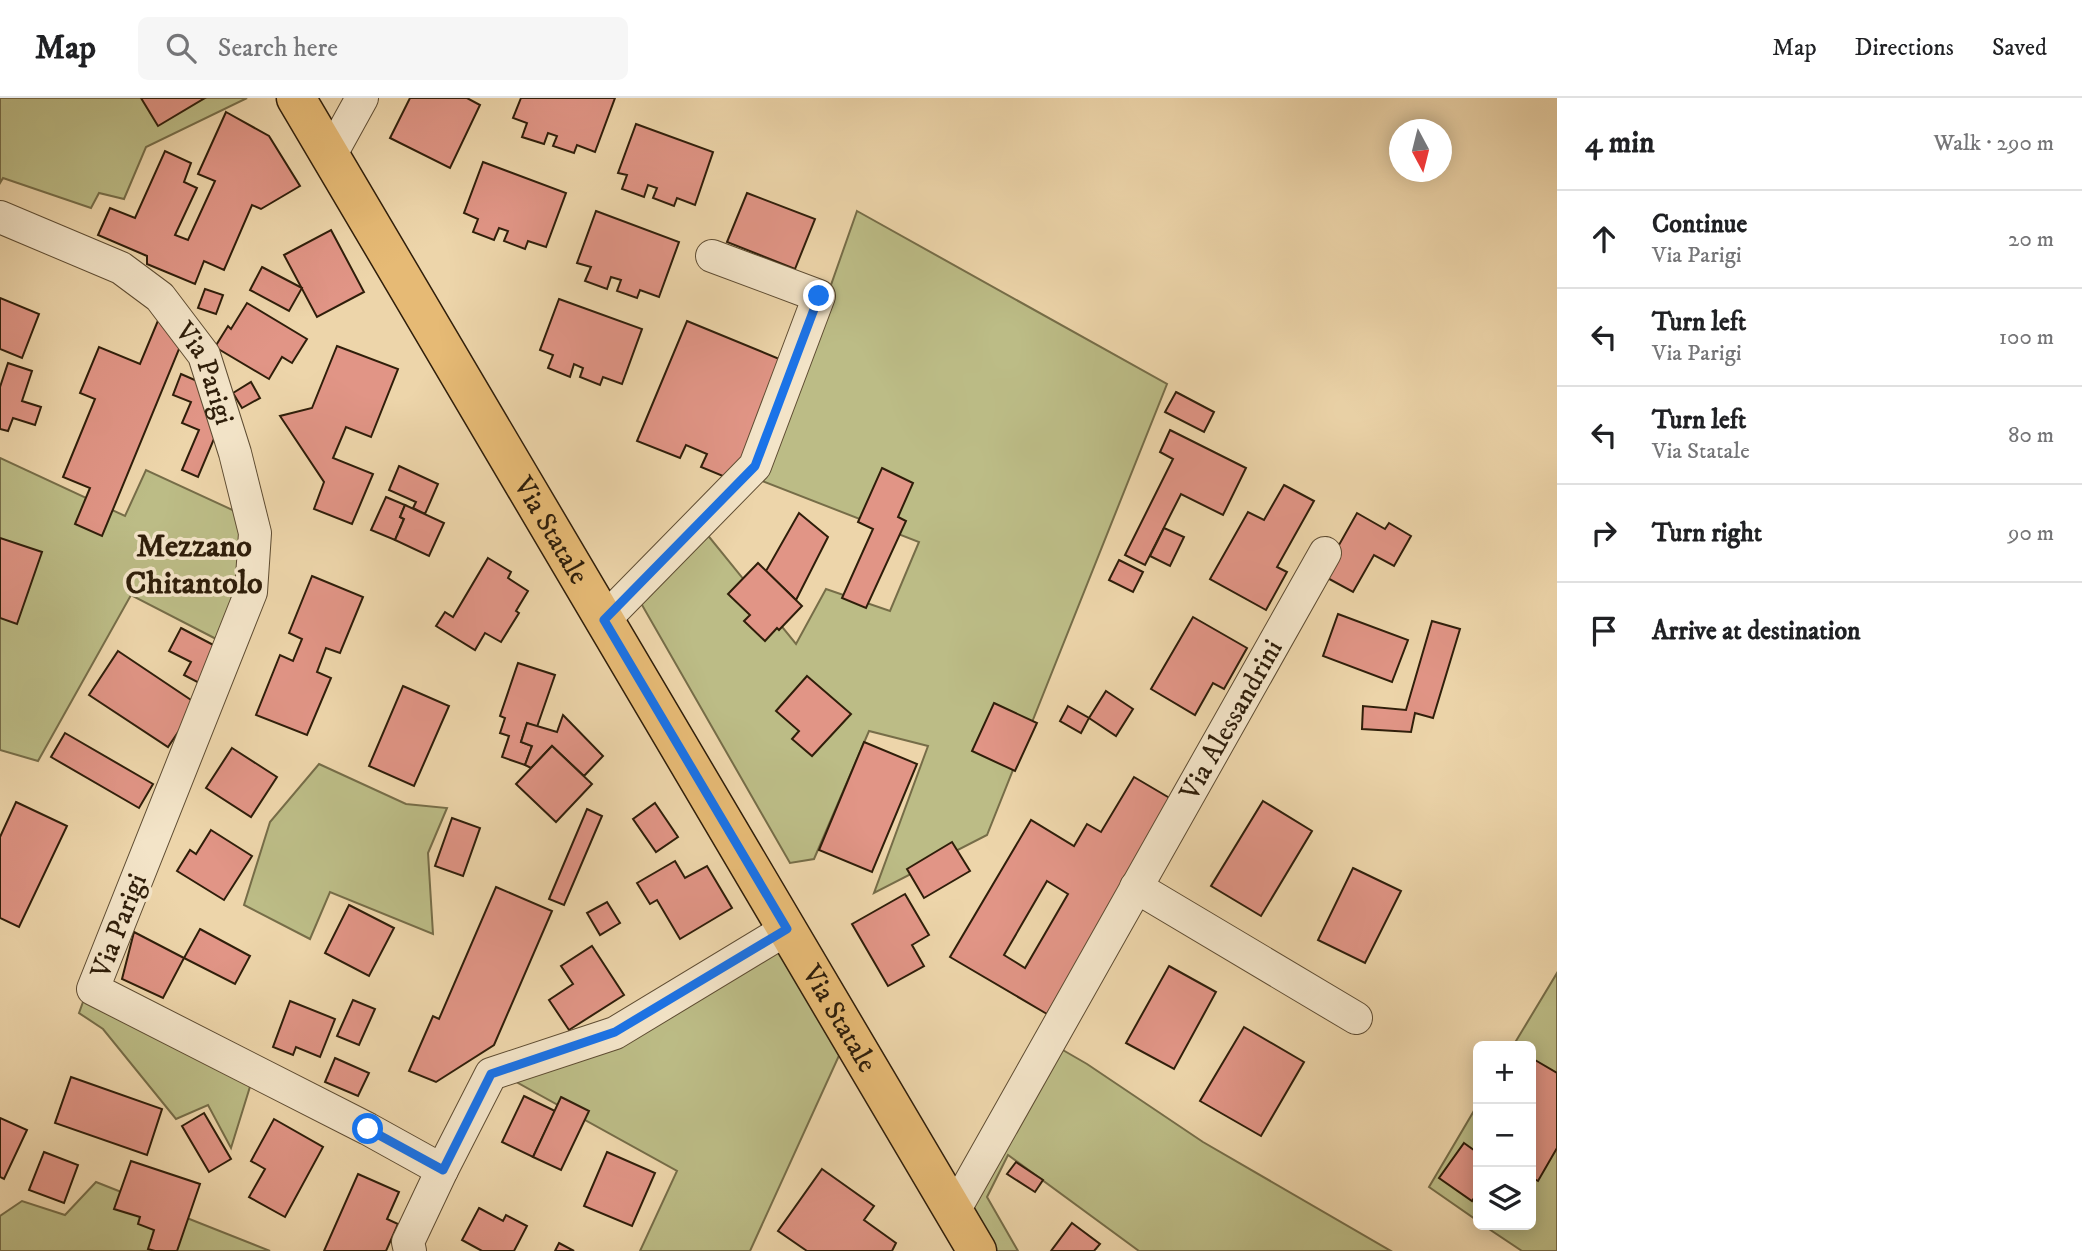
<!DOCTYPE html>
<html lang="en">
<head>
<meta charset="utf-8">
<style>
  body { margin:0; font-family:"IM FELL DW Pica",serif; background:#f6f6f6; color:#202124 }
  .controls { position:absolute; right:21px; bottom:21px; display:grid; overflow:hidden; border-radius:10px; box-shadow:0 4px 18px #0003 }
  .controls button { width:63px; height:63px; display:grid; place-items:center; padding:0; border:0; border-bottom:2px solid #e0e0e0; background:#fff; color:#202124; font:35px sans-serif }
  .compass { position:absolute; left:1389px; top:21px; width:63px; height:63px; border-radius:50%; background:#fff; box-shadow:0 4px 18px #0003; rotate:173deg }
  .stop { position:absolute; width:21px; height:21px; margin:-16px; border:5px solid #1a73e8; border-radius:50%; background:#fff }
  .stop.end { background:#1a73e8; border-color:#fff; box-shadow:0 2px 7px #0008 }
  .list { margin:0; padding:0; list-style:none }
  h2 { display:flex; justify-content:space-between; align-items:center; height:91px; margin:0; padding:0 28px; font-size:30px }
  h2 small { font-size:23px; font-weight:400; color:#757577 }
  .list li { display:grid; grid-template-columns:46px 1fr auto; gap:21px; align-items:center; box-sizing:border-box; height:98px; padding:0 28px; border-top:2px solid #e0e0e0 }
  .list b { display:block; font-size:26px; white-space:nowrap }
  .list p { margin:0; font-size:23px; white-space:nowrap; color:#757577 }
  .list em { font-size:23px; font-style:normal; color:#757577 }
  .icon { flex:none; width:38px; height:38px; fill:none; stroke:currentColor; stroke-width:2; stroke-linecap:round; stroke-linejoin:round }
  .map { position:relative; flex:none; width:1557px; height:1153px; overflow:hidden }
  header { display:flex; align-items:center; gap:42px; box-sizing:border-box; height:98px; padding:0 35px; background:#fff; border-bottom:2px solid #e0e0e0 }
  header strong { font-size:33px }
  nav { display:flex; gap:38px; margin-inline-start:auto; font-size:24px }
  .search { width:490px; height:63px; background:#f6f6f6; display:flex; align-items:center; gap:18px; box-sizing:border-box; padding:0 24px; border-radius:10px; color:#757577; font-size:26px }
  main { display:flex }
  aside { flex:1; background:#fff }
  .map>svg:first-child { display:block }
  .green { fill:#bcbc86; stroke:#766d48; stroke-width:2 }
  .building { fill:#e19586; stroke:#2f1e0a; stroke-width:2; fill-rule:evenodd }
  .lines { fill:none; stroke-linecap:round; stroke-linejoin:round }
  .minor-casing { stroke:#5e4c32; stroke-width:34 }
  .major-casing { stroke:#2f1e0a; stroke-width:41 }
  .minor { stroke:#f3e4c8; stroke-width:32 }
  .major { stroke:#e6ba75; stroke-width:38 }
  .route { stroke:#1a73e8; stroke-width:9 }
  .labels { text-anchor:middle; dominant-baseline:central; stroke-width:7; stroke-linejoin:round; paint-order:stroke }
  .street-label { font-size:28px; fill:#2f1e0a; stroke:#f3e4c8 }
  .quarter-label { font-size:32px; font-weight:bold; fill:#2f1e0a; stroke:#f3e4c8 }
</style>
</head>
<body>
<header>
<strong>Map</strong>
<div class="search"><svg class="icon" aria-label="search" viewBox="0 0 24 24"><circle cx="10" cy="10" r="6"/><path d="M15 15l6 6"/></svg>Search here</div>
<nav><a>Map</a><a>Directions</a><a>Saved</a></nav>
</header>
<main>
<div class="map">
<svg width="1557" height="1153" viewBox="0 0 1557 1153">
  <rect width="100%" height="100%" fill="#edd5aa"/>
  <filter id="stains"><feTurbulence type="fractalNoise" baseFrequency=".00286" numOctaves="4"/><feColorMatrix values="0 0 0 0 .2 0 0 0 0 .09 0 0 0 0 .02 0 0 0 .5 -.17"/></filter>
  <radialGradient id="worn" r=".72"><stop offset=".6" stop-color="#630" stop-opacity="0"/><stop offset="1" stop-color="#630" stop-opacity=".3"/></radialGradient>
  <!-- green -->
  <g class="green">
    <polygon points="0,0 247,0 146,49 124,101 99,95 91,110 3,80 0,85"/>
    <polygon points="857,113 1167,286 987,737 874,795 928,648 869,633 814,761 790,765 638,500 706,435 796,546 826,491 890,513 919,444 762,383"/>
    <polygon points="0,360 125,418 146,372 239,415 244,493 222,544 131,497 38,663 0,652"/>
    <polygon points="319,666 406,706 447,710 428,755 433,836 330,794 310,841 244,807 270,724"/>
    <polygon points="784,844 842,951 750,1153 640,1153 677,1073 511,981"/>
    <polygon points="1557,875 1557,1153 1522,1153 1483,1127 1531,1127 1531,948 1513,948"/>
    <polygon points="87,893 253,979 231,1050 208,1007 176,1021 103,931 79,915"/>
    <polygon points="1049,944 1087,966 1203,1044 1391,1153 1139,1153 1008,1057 987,1099 1018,1153 979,1153 956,1115"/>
    <polygon points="1478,1006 1478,1123 1429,1089"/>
    <polygon points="96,1084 270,1153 0,1153 0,1118 22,1103 65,1117"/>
  </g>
  <!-- building -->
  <g class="building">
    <polygon points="141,0 205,0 158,28"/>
    <polygon points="410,0 467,0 480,7 450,70 390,40"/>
    <polygon points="521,0 615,0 595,54 577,47 574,55 553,48 557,38 548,35 544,46 522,39 527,25 513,20"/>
    <polygon points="226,14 269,38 300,88 261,111 252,107 224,172 204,163 195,186 147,166 147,158 98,137 110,110 135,120 165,53 191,65 184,84 197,90 175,137 188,142 215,83 198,76"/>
    <polygon points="636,26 713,54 695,107 677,100 674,108 653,100 657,90 648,87 644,99 622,91 627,77 618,75"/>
    <polygon points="483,64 566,95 546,149 528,143 525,151 504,143 508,133 499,130 494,142 473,134 478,121 464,115"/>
    <polygon points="747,95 815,121 795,171 727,144"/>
    <polygon points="596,113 679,144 659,199 640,192 637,200 617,193 621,182 611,179 607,191 585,183 591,169 577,165"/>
    <polygon points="331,132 364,194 317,219 284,157"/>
    <polygon points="262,169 302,190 289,213 250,192"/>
    <polygon points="205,191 223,197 216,216 198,210"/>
    <polygon points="0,200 39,216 22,260 0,251"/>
    <polygon points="559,201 642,231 622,286 603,279 600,287 580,279 583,270 574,266 570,279 548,270 553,257 540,252"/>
    <polygon points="247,205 307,241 292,265 282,259 269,281 215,249 228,228 231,231"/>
    <polygon points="162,213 184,239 102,438 75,426 90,390 63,379 95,301 80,295 99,249 140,266"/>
    <polygon points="687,223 789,265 735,383 701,369 707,356 686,347 680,360 637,343"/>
    <polygon points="337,248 398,271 371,339 346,329 333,360 373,376 352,426 314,411 324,384 280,318 312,310"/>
    <polygon points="8,265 32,273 22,303 41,309 35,327 13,320 8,333 0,331 0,289"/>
    <polygon points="181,276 204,286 219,329 198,379 182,372 199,332 182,325 191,304 173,297"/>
    <polygon points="251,284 260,300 242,310 233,295"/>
    <polygon points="1176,294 1214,314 1204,334 1165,314"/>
    <polygon points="1170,332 1246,370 1223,417 1181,396 1145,467 1125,457 1173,361 1160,354"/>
    <polygon points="399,368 438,386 425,416 413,410 416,404 389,392"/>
    <polygon points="882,370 913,385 898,419 906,423 866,510 842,500 873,431 858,424"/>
    <polygon points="1284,387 1314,403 1277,469 1287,474 1266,512 1210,481 1248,414 1264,422"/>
    <polygon points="386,399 405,407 400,419 404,421 395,442 371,432"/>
    <polygon points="405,407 444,425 429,458 395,442 404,421 400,419"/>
    <polygon points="799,415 828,439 796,502 766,473"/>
    <polygon points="1357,415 1385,431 1389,425 1411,438 1394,468 1374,457 1353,494 1322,477"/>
    <polygon points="1164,430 1184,439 1170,468 1150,458"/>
    <polygon points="0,440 42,454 17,526 0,520"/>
    <polygon points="488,460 511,474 508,480 528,493 516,513 519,515 501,544 485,535 475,552 436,528 445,514 453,519"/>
    <polygon points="1119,462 1143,474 1133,494 1109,482"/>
    <polygon points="758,465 802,508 779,532 777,530 765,543 744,523 750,517 728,496"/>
    <polygon points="312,478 363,499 340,555 326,550 317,574 331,580 307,637 256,617 280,557 293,563 302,541 289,535"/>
    <polygon points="1338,516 1408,542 1392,584 1323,558"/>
    <polygon points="1193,519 1247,550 1224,591 1213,585 1195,617 1151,591"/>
    <polygon points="1432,523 1460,531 1433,620 1415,615 1411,634 1362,631 1363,608 1406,612"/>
    <polygon points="181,530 221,551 203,587 184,577 191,564 169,553"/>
    <polygon points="118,553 197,606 168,649 89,597"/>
    <polygon points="518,565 555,577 537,629 527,625 521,644 532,648 525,667 502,659 509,638 500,635 505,620 500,618"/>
    <polygon points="807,578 851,616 812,658 792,641 799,633 776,613"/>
    <polygon points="403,588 449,608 414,688 369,668"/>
    <polygon points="1106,593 1133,611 1116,638 1089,620"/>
    <polygon points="994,605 1037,625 1015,673 972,653"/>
    <polygon points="1068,608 1089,620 1081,635 1060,623"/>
    <polygon points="563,617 603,658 584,678 552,648 531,670 525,667 532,648 521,644 527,625 557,634"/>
    <polygon points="65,635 153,686 139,710 51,659"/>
    <polygon points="864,644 917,666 872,774 819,752"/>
    <polygon points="552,648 592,686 556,724 516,686"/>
    <polygon points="232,650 277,679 251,719 206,690"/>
    <path d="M1134,679L1173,702L1047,916L950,859L1031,722L1074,748L1087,726L1101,734ZM1047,783L1068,796L1025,870L1004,857Z"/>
    <polygon points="1263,703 1312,733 1261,818 1211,788"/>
    <polygon points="16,704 67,728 19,829 0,820 0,739"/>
    <polygon points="655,705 678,739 656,754 633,721"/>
    <polygon points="587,711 602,718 564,807 549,801"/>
    <polygon points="452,720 480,730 463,778 435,768"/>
    <polygon points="211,732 252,758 224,802 177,773 190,752 196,756"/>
    <polygon points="952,744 970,773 924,800 907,771"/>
    <polygon points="675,763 685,780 707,768 732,810 680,841 657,802 650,806 637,785"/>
    <polygon points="1353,770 1401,793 1365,865 1318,842"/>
    <polygon points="496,789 552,813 494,947 436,984 409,973 433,918 439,921"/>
    <polygon points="905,796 929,837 912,847 924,868 888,888 852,826"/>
    <polygon points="607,804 620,825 600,837 587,815"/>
    <polygon points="349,807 394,830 369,878 325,855"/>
    <polygon points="200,831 250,858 235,886 184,860"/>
    <polygon points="134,834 184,860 163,900 122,881"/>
    <polygon points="592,848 624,897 569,932 549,902 573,886 561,868"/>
    <polygon points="1169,868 1216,894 1174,971 1126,945"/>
    <polygon points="353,902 375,911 359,947 337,938"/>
    <polygon points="290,903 335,921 320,959 296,949 293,957 273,949"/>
    <polygon points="1244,929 1304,964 1261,1038 1200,1003"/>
    <polygon points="335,960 369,975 358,998 325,984"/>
    <polygon points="1535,962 1557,975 1557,1050 1538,1083 1531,1079 1531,969"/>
    <polygon points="71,979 162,1011 147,1057 55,1025"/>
    <polygon points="524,998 555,1013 533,1059 502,1044"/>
    <polygon points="561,999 589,1013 561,1072 533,1059"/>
    <polygon points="204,1015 231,1061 209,1074 182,1028"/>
    <polygon points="0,1020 27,1032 4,1081 0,1079"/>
    <polygon points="274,1021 323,1049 285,1119 249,1099 265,1071 251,1063"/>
    <polygon points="1464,1045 1478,1055 1478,1094 1472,1103 1439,1080"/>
    <polygon points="44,1054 78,1067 64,1105 29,1092"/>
    <polygon points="607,1054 655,1075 632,1128 584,1108"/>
    <polygon points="131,1063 200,1086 177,1153 155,1153 148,1151 154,1132 138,1126 140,1119 114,1111"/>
    <polygon points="1016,1064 1043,1082 1035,1094 1007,1076"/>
    <polygon points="822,1071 874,1108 864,1122 896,1145 892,1153 807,1153 778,1133"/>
    <polygon points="358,1076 399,1094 387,1121 398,1126 386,1153 324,1153"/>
    <polygon points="479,1110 503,1123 506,1117 527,1128 514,1153 482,1153 462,1142"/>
    <polygon points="1072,1125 1100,1146 1094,1153 1051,1153"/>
    <polygon points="559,1145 574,1153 555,1153"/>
  </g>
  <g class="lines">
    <!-- minor casing -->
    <g class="minor-casing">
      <g id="minor">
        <polyline points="330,58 362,0"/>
        <path id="s1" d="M0,119L121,170L160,199L204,257L235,355L255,435L251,494L93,891L368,1031L442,1072L491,976L615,935L787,831"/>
        <polyline points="604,522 755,368 819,198 712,158"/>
        <polyline points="1136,789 1356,920"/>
        <path id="s2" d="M954,1113L1325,455"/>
        <polyline points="410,1153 408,1144 442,1072"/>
      </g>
    </g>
    <!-- major casing -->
    <g class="major-casing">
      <g id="major">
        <path id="s3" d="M296,0L977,1153"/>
      </g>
    </g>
    <!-- minor -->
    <use href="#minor" class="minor"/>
    <!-- major -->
    <use href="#major" class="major"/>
  </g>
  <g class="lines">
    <!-- route -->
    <polyline class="route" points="368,1031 443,1072 491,976 615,934 787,831 604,522 755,368 819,198"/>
  </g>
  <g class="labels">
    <!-- street labels -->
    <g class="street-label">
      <text stroke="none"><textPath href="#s1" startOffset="270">Via Parigi</textPath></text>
      <text stroke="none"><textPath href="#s3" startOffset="502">Via Statale</textPath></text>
      <text stroke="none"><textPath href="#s2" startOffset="564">Via Alessandrini</textPath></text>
      <text transform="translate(119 828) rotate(-69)">Via Parigi</text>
      <text stroke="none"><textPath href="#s3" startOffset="1069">Via Statale</textPath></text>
    </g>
    <!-- quarter labels -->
    <g class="quarter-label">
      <text x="194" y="449">Mezzano<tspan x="194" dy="37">Chitantolo</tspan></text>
    </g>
  </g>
  <rect width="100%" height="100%" filter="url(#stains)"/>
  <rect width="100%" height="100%" fill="url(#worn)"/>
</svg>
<div class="controls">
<button>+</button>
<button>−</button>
<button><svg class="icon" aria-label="layers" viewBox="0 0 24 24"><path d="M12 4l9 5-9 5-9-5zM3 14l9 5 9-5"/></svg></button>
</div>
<svg class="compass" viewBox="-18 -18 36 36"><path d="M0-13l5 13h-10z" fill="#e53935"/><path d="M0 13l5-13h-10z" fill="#757577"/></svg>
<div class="stop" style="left:368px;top:1031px"></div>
<div class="stop end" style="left:819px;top:198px"></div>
</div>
<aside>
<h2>4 min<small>Walk · 290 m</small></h2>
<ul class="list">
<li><svg class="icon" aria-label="ahead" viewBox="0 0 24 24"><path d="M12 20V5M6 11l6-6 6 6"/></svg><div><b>Continue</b><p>Via Parigi</p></div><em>20 m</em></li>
<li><svg class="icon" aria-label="left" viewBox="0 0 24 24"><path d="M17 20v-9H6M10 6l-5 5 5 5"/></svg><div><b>Turn left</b><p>Via Parigi</p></div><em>100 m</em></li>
<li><svg class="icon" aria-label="left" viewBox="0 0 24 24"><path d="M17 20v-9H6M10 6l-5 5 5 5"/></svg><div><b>Turn left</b><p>Via Statale</p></div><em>80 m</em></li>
<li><svg class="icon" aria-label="right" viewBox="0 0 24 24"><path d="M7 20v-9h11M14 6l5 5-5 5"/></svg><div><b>Turn right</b></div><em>90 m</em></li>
<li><svg class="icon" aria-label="arrive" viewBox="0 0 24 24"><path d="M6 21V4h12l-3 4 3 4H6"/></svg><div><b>Arrive at destination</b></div></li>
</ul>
</aside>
</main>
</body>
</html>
